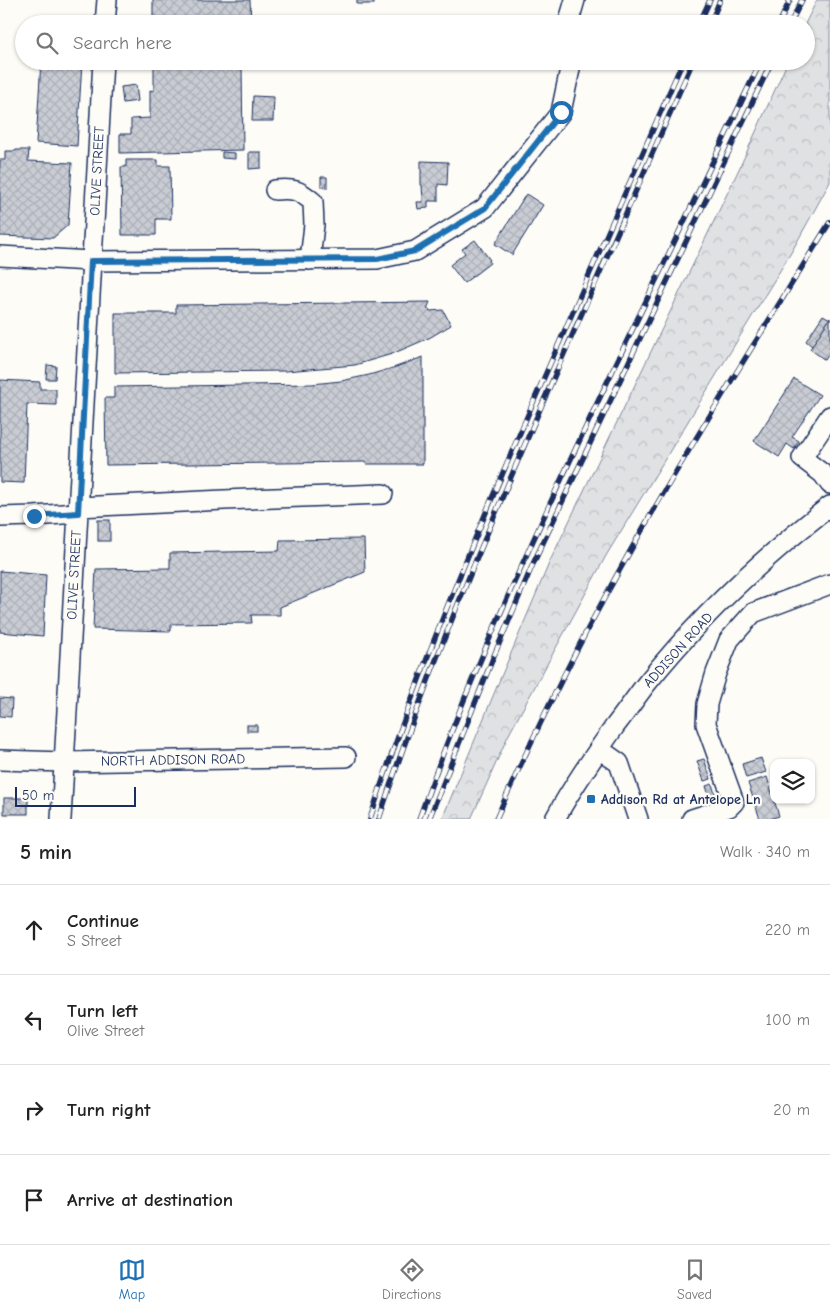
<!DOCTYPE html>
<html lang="en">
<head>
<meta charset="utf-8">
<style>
  body { margin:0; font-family:"Comic Neue",sans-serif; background:#f6f6f6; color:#222 }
  .controls { position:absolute; right:15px; bottom:15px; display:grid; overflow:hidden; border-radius:10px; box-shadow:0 1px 4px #0004 }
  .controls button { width:45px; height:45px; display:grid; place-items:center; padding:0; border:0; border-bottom:1px solid #e0e0e0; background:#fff; color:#222; font:25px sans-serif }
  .scale { position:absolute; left:15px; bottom:12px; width:121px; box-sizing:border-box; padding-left:5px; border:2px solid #1b2f5e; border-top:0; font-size:14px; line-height:18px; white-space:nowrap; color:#1b2f5e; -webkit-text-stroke:4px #fdfcf7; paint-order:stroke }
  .stop { position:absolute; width:15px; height:15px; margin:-11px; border:4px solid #1f6fb2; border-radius:50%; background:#fff }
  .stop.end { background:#1f6fb2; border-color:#fff; box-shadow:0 1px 5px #0008 }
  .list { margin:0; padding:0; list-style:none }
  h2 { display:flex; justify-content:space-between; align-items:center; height:65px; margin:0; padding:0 20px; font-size:21px }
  h2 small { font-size:16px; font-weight:400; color:#767676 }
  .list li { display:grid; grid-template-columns:32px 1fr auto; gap:15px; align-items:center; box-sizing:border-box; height:90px; padding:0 20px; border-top:1px solid #e0e0e0 }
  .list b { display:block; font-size:19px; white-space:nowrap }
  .list p { margin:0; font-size:16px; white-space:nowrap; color:#767676 }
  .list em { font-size:16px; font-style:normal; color:#767676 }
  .icon { flex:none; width:28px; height:28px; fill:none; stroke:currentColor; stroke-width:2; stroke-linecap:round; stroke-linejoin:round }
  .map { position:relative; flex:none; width:830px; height:819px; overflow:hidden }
  .search { position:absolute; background:#fff; box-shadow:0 1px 4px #0004; left:15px; right:15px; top:15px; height:55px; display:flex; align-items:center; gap:12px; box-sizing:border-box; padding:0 18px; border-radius:28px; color:#767676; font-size:19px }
  .sheet { height:425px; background:#fff }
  nav { display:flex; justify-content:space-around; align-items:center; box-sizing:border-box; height:70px; border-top:1px solid #e0e0e0; background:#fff; font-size:14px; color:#767676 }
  nav a { display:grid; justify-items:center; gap:2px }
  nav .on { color:#1f6fb2 }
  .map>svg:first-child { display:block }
  .forest { fill:url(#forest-crowns); stroke:#7e88a0 }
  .building { fill:url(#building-cross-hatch); stroke:#1b2f5e }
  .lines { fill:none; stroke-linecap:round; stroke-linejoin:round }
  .minor-casing { stroke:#1b2f5e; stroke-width:22 }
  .minor { stroke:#fdfcf7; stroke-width:19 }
  .rail-casing { stroke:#1b2f5e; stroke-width:5.5 }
  .rail { stroke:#fdfcf7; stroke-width:4; stroke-dasharray:11; stroke-linecap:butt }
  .route { stroke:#1f6fb2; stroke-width:6 }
  .poi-dot { fill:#1f6fb2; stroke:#fdfcf7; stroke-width:2 }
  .labels { text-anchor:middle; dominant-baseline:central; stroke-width:4.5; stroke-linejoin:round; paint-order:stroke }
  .street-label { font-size:14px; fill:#1b2f5e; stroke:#fdfcf7 }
  .poi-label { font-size:14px; font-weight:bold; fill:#1b2f5e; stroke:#fdfcf7; text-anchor:start }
</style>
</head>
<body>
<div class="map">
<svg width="830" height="819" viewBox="0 0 830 819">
  <defs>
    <pattern id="forest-crowns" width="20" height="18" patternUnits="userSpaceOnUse" patternTransform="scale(1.25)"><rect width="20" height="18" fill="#e0e1e3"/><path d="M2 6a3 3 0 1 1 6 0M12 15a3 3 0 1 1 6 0" fill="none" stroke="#c0c1c5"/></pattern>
    <pattern id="building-cross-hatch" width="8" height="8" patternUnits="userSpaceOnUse" patternTransform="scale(1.25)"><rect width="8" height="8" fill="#c9ccd3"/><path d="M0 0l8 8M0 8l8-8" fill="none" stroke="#acb0b8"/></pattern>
  </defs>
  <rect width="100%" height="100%" fill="#fdfcf7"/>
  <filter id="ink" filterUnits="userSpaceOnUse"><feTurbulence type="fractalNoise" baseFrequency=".02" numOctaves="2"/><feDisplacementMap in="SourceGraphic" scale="10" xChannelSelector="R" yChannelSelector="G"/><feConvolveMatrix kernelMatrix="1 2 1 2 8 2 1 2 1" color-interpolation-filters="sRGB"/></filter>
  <g filter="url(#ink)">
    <!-- forest -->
    <polygon class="forest" points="817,0 830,0 830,182 792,251 607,554 508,736 471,819 442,819 498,684 550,561 739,169 788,61 806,61 806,24 805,24"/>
    <!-- building -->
    <g class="building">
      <polygon points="153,0 250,0 251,24 153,24"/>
      <rect x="357" y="0" width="17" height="4"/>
      <polygon points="41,61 82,61 77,146 36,143"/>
      <polygon points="154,61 251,61 251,66 242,66 243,150 120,153 120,134 131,134 131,119 150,118 150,90 154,91"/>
      <polygon points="136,85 138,101 123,103 121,87"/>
      <polygon points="253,96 274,97 273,121 252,121"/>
      <polygon points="16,150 29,150 28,161 72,163 68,225 53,238 0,236 0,160 5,160 5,151 16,151"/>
      <polygon points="222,152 235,153 235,159 222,158"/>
      <polygon points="249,152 261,152 261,168 249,169"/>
      <polygon points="126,160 158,160 158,166 170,166 171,219 156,219 156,235 122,235 121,167 126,167"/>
      <polygon points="421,161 448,162 447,185 438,184 438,201 428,201 428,208 418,209 417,202 423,202 422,185 421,185"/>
      <polygon points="321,177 327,177 327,188 321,187"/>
      <polygon points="526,194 543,205 512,255 495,244"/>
      <polygon points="475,240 490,260 489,261 490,263 464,283 450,265 465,253 462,249"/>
      <polygon points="430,302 427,309 429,309 430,311 443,310 451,325 429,338 392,354 355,365 286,371 115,373 115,313 176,313 176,305"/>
      <polygon points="823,315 830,319 812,346 806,341"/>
      <polygon points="830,318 830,352 825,360 810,349"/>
      <polygon points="423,357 423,464 366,464 365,462 106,465 105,398 114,398 114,387 312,384 341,381 369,375 396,367"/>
      <polygon points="47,365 56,366 55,379 46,379"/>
      <polygon points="794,379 820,395 792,437 799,441 794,449 787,444 779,457 754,441"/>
      <polygon points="0,380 40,382 40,389 56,389 56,405 27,404 24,483 0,482"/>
      <rect x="98" y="520" width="12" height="21"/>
      <polygon points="364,539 365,572 280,607 280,615 251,615 252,623 171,624 171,631 93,629 96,569 170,568 170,553 279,551 280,540"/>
      <polygon points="0,571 46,575 43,636 0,632"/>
      <polygon points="0,698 12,699 11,717 0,716"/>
      <rect x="247" y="725" width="10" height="6"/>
      <polygon points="761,758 766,772 746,778 742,764"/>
      <polygon points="704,759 711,779 704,781 697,761"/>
      <polygon points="767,777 779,816 770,819 760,819 748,783"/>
      <polygon points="712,784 715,794 709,796 706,786"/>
      <rect x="4" y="798" width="24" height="16"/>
    </g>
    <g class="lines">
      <!-- minor casing -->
      <g class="minor-casing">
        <g id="minor">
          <polyline points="105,24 107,0"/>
          <polyline points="568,24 575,0"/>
          <path d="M275,190C293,188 299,190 313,202L314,225L310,260"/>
          <polyline points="0,256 91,261 377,259 415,251 485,208 561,112 570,69 569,61"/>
          <polyline points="830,416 802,458 823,474 830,484"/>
          <polyline points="78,507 224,500 383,494"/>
          <polyline points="0,517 34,516 77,513"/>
          <polyline points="599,749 619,763 638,819"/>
          <polyline points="0,760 64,762 346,757"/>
          <polyline points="61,819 103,61"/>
          <path d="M555,819C572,787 594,756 615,726C626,712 636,697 647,683C699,618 764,557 830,506"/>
          <polyline points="692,819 729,807 734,802 706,724 707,704 716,673 729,640 753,613 830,584"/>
        </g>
      </g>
      <!-- minor -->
      <use href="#minor" class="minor"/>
      <!-- rail casing -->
      <g class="rail-casing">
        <g id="rail">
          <polyline points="699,24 710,0"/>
          <polyline points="710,24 720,0"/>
          <polyline points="779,24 790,0"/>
          <polyline points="790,24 802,0"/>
          <path d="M370,819C422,658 489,503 557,348C599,252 641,157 683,61"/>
          <path d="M379,819C430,663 495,513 560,363C605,263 648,162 693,61"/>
          <path d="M419,819C470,673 536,532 602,393C655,282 708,172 761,61"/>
          <polyline points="429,819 493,658 533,564 574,477 772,61"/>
          <path d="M496,819C530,743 566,668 606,595C675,467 754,345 830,222"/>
        </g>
      </g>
      <!-- rail -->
      <use href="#rail" class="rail"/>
    </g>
  </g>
  <g class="lines" filter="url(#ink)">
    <!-- route -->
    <polyline class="route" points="34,516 78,513 91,261 377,259 415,251 485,208 561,112"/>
  </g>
  <!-- markers -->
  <rect class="poi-dot" x="586" y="794" width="10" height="10" rx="2.5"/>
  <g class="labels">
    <!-- street labels -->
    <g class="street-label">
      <text transform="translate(97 171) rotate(-87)">OLIVE STREET</text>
      <text transform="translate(74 575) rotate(-87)">OLIVE STREET</text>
      <text transform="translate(678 650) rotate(-48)">ADDISON ROAD</text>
      <text transform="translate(173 760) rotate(-1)">NORTH ADDISON ROAD</text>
    </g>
    <!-- poi labels -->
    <g class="poi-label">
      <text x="601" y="799">Addison Rd at Antelope Ln</text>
    </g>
  </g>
</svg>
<div class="controls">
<button><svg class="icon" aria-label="layers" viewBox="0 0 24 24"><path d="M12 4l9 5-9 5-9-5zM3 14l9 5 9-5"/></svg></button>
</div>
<div class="scale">50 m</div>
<div class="stop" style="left:561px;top:112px"></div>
<div class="stop end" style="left:34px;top:516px"></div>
<div class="search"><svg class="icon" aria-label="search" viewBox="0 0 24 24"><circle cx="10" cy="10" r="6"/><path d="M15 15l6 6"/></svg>Search here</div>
</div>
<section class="sheet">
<h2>5 min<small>Walk · 340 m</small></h2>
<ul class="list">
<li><svg class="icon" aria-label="ahead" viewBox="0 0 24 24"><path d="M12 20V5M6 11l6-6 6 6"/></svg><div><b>Continue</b><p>S Street</p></div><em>220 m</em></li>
<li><svg class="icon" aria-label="left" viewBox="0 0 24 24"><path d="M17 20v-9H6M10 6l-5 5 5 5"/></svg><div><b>Turn left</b><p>Olive Street</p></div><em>100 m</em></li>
<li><svg class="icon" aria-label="right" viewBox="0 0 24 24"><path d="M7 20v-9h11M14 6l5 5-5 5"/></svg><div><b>Turn right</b></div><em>20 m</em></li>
<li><svg class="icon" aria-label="arrive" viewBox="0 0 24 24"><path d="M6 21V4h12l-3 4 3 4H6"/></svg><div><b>Arrive at destination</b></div></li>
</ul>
</section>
<nav>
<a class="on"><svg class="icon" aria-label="map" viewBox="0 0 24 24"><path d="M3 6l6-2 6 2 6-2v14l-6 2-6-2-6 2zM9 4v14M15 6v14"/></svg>Map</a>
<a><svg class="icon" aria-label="directions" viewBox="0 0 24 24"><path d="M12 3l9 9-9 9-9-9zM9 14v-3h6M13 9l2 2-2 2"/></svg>Directions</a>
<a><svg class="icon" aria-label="saved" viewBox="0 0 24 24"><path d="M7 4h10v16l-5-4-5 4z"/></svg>Saved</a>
</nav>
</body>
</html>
